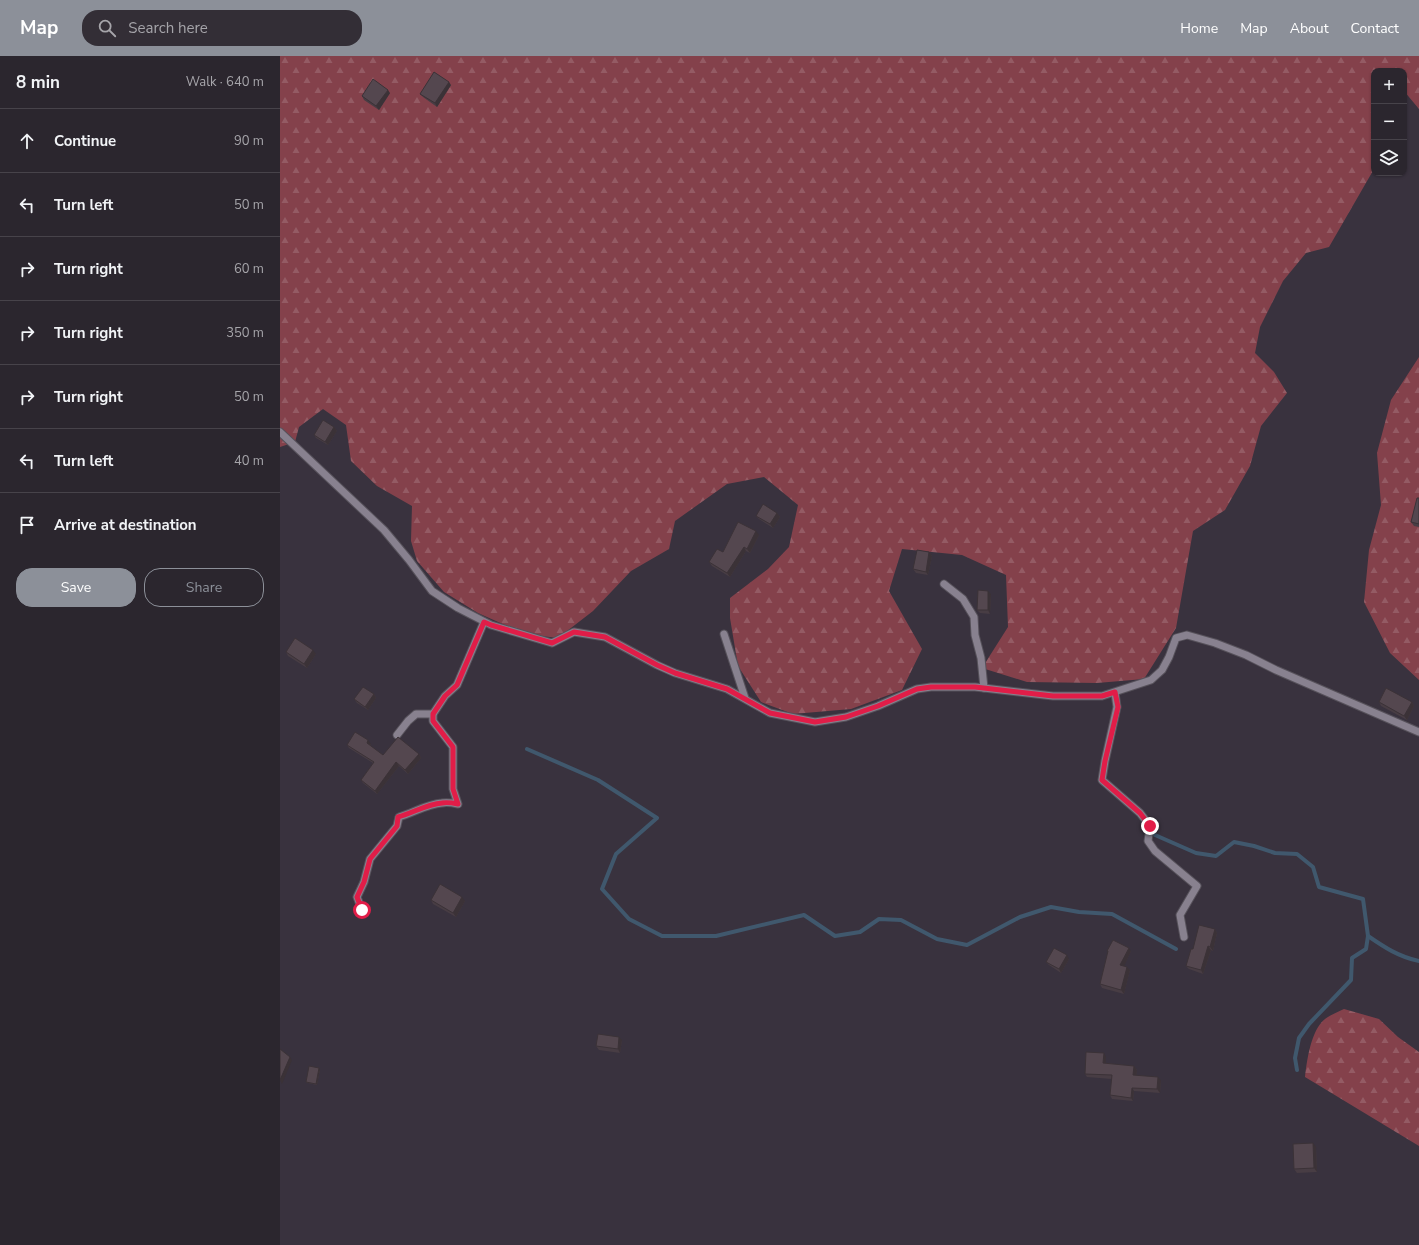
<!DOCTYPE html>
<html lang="en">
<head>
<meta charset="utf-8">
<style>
  body { margin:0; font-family:"Nunito Sans",sans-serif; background:#332e36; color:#f1f3f6 }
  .controls { position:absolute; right:12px; top:12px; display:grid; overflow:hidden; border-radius:8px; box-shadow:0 1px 3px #0004 }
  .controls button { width:36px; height:36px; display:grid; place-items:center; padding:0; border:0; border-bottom:1px solid #47434a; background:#2b262e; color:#f1f3f6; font:20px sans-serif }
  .stop { position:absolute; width:12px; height:12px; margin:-9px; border:3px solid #e11d48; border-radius:50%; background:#fff }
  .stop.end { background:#e11d48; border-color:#fff; box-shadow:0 1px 4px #0008 }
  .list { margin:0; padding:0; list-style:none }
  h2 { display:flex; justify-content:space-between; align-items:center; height:52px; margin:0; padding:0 16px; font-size:17px }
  h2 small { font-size:13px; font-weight:400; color:#a6a5aa }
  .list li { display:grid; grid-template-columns:26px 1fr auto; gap:12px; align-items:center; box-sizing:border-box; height:64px; padding:0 16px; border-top:1px solid #47434a }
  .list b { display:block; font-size:15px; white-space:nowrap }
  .list em { font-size:13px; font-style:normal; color:#a6a5aa }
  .actions { display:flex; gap:8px; padding:12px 16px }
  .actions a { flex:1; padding:9px 0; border:1px solid #8c9099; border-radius:16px; text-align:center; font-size:14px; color:#8c9099 }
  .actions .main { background:#8c9099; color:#fff }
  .icon { flex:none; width:22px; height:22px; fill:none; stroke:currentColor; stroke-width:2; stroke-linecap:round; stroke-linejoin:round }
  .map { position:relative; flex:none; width:1139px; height:1189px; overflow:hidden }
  header { display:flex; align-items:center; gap:24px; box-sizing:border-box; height:56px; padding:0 20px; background:#8c9099; color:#fff }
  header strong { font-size:19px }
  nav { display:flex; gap:22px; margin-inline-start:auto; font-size:14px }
  .search { width:280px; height:36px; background:#332e36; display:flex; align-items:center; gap:10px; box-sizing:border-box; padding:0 14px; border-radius:16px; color:#a6a5aa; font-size:15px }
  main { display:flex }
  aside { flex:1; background:#2b262e }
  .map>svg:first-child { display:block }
  .forest { fill:url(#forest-firs) }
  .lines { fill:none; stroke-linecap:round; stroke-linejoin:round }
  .stream { stroke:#40586d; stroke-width:4 }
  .minor-casing { stroke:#56515a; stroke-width:9 }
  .minor { stroke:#88818f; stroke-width:7 }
  .wall { fill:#483d44 }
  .shaded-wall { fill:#3b3237 }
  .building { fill:#54474f; stroke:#3b3237 }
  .route { stroke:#e11d48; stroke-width:5 }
</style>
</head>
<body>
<header>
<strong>Map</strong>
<div class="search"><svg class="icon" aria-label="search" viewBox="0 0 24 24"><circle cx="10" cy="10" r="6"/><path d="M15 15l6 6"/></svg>Search here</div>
<nav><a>Home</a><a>Map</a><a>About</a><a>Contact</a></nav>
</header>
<main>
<aside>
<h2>8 min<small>Walk · 640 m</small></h2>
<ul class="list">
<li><svg class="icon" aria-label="ahead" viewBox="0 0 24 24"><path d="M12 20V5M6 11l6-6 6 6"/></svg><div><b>Continue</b></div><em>90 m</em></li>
<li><svg class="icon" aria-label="left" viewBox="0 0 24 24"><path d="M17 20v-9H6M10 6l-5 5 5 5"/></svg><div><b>Turn left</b></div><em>50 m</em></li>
<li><svg class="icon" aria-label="right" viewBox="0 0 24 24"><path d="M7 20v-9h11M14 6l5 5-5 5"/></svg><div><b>Turn right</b></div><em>60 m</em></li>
<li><svg class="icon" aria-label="right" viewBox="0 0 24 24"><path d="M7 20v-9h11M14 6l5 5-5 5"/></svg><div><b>Turn right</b></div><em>350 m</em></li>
<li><svg class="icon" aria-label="right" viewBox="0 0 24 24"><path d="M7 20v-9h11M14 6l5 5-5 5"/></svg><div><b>Turn right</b></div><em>50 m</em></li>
<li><svg class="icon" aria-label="left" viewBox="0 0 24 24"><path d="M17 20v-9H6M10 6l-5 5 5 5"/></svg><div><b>Turn left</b></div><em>40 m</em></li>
<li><svg class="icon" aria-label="arrive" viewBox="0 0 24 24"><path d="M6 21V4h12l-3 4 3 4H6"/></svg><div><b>Arrive at destination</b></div></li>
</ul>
<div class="actions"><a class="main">Save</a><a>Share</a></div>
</aside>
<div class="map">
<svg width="1139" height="1189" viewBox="0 0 1139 1189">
  <defs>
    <pattern id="forest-firs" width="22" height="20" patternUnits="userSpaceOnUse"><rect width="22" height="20" fill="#84414b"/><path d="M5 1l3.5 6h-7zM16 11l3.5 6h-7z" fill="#945b64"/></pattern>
  </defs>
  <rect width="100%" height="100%" fill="#39323e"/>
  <!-- forest -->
  <g class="forest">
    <polygon points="0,0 1139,0 1139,53 1124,35 1124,15 1094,15 1094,113 1049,191 1026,197 1003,225 980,271 975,297 994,316 1007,337 981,370 970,410 945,454 913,475 896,572 864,623 817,627 747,626 702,612 728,571 726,519 682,499 622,493 609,535 642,593 622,634 571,653 513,658 481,646 458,610 450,562 450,542 488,513 509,491 518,449 484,421 447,428 395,465 389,493 351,515 313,555 278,582 245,578 198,557 164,536 137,505 131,485 132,450 97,430 71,405 66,369 43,353 19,371 15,386 0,391"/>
    <polygon points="1139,301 1139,624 1110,597 1084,546 1089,494 1101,449 1097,397 1111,344"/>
    <path d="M1064,953L1099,963L1118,981L1139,996V1090L1025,1021C1027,1004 1031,974 1045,963C1050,959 1058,956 1064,953Z"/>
  </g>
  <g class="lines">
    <!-- stream -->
    <g class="stream">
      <polyline points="247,693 318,724 377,762 336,798 322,833 349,863 382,880 436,880 524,859 555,880 580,876 599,863 621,864 657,883 687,889 740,861 771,851 799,856 832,858 896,893"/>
      <polyline points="875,779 916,797 936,800 954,786 974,790 995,797 1017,798 1033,811 1039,831 1083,843 1088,880 1086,893 1072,902 1071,924 1029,968 1019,982 1015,1002 1017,1014"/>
      <path d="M1088,880C1104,891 1119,901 1139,905"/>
    </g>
    <!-- minor casing -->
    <g class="minor-casing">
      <g id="minor">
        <polyline points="0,376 104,474 129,504 152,535 178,552 211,569 272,587 294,576 325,581 377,609 395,617 447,633 490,657 535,666 566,661 598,650 637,633 651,631 695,631 773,640 822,640 871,624 882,614 889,601 896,582 907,579 935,587 966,599 996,614 1139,676"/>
        <polyline points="664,528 683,543 694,561 695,579 701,602 704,632"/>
        <polyline points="444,578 465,642"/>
        <polyline points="835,637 837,651 825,705 822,724 860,757 870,770 868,785 875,795 917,830 900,859 904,881"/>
        <polyline points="117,679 128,665 136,658 153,658"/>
        <path d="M82,854L77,841L84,826L90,803L117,770L119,761C133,757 147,748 162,747C167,746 173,747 178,748L173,733V691L153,665V658L165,640L177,629L204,566"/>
      </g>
    </g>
    <!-- minor -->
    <use href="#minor" class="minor"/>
  </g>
  <!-- wall -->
  <g class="wall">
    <polygon points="171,29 157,51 143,41 140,38"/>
    <polygon points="110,37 99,54 84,44 82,40"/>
    <polygon points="54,371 57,375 48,389 36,382 34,379"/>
    <polygon points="1139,442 1139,471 1134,470 1131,466"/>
    <polygon points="497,457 500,461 493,472 479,463 476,460"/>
    <polygon points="479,479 470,497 466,495 450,521 432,510 429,506 443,496"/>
    <polygon points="649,496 652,500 648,519 636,517 633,513"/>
    <polygon points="711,538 710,558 700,557 697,554"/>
    <polygon points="6,596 36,598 27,612 8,600"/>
    <polygon points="94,638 96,642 88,654 77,647 74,643"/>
    <polygon points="1099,646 1132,646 1134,650 1127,664 1101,650"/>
    <polygon points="91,688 90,690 103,699 139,698 141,702 128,718 119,710 97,738 83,727 81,724 93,707 69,692 67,689"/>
    <polygon points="151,844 185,845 176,861 153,848"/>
    <polygon points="935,873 937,877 933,895 931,894 923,918 909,913 906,910"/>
    <polygon points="827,895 851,895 844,910 850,914 844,938 822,932 820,928 828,896"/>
    <polygon points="789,903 781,917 769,909 766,906"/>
    <polygon points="342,984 340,997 319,994 316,990"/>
    <polygon points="826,1001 826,1007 854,1010 857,1014 856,1020 881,1024 880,1037 854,1035 853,1045 832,1043 830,1039 832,1023 807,1021 805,1018"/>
    <polygon points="40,1014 37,1029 28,1027 26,1026"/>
    <polygon points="1036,1091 1037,1116 1017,1117 1014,1113"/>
  </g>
  <!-- shaded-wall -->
  <g class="shaded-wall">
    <polygon points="169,26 171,29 157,51 155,47"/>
    <polygon points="108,34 110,37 99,54 96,50"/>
    <polygon points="54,371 57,375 48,389 45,386"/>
    <polygon points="497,457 500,461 493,472 490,468"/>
    <polygon points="476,475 479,479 470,497 467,493"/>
    <polygon points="464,491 466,495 450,521 447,517"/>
    <polygon points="649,496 652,500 648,519 646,516"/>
    <polygon points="708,535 711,538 710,558 708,554"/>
    <polygon points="33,594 36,598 27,612 24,608"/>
    <polygon points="94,638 96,642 88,654 85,651"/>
    <polygon points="1132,646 1134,650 1127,664 1124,660"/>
    <polygon points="88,684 91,688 89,691 87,687"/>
    <polygon points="139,698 141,702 128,718 125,714"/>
    <polygon points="116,706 119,710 97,738 95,735"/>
    <polygon points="182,841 185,845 176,861 173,857"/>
    <polygon points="935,873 937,877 933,895 930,891"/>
    <polygon points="928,890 931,894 923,918 921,914"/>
    <polygon points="849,892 851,895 843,913 840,909"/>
    <polygon points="787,899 789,903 781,917 779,913"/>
    <polygon points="847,911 850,914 844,938 841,934"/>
    <polygon points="339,981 342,984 340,997 338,993"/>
    <polygon points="824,997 826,1001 826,1010 823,1007"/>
    <polygon points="10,1001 12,1004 2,1028 0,1024"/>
    <polygon points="854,1010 857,1014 856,1023 853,1019"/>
    <polygon points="39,1012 40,1014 37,1029 36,1028"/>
    <polygon points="878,1021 881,1024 880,1037 877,1033"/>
    <polygon points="852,1032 854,1035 853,1045 851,1042"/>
    <polygon points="1033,1087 1036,1091 1037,1116 1034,1112"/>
  </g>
  <!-- building -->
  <g class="building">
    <polygon points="154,16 169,26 155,47 140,38"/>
    <polygon points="93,23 108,34 96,50 82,40"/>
    <polygon points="43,364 54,371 45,386 34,379"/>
    <polygon points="1137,442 1139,442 1139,468 1131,466"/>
    <polygon points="483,448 497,457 490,468 476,460"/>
    <polygon points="458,466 476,475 467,493 464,491 447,517 429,506 437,493 443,496"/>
    <polygon points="637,494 649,496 646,516 633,513"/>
    <polygon points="698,534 708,535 708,554 697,554"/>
    <polygon points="15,582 33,594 24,608 6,596"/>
    <polygon points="83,631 94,638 85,651 74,643"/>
    <polygon points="1106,632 1132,646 1124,660 1099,646"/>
    <polygon points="75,676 88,684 87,687 103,699 118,681 139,698 125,714 116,706 95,735 81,724 94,706 67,689"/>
    <polygon points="160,828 182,841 173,857 151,844"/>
    <polygon points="919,869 935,873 930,891 928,890 921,914 906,910 911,893 913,893"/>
    <polygon points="833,884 849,892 840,909 847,911 841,934 820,928 828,895 827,895"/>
    <polygon points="774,892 787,899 779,913 766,906"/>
    <polygon points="318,978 339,981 338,993 316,990"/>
    <polygon points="0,993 10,1001 0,1024"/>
    <polygon points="806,996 824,997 823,1007 854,1010 853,1019 878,1021 877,1033 852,1032 851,1042 830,1039 832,1019 805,1018"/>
    <polygon points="29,1010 39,1012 36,1028 26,1026"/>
    <polygon points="1033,1087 1034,1112 1014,1113 1013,1088"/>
  </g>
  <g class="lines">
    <!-- route -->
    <path class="route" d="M82,854L77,841L84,826L90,803L117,770L118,761C133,757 147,748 162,747C167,746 173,747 178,748L173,733V691L153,665V658L165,640L177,629L204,566L211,569L272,587L294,576L325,581L377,609L395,617L447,633L490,657L535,666L566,661L598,650L637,633L651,631H695L773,640H822L835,636L838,651L825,705L822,724L860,757L870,770"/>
  </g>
</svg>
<div class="controls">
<button>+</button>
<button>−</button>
<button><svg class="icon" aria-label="layers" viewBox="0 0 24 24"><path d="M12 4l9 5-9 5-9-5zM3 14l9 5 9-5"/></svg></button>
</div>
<div class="stop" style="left:82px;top:854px"></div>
<div class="stop end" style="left:870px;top:770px"></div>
</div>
</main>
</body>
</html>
